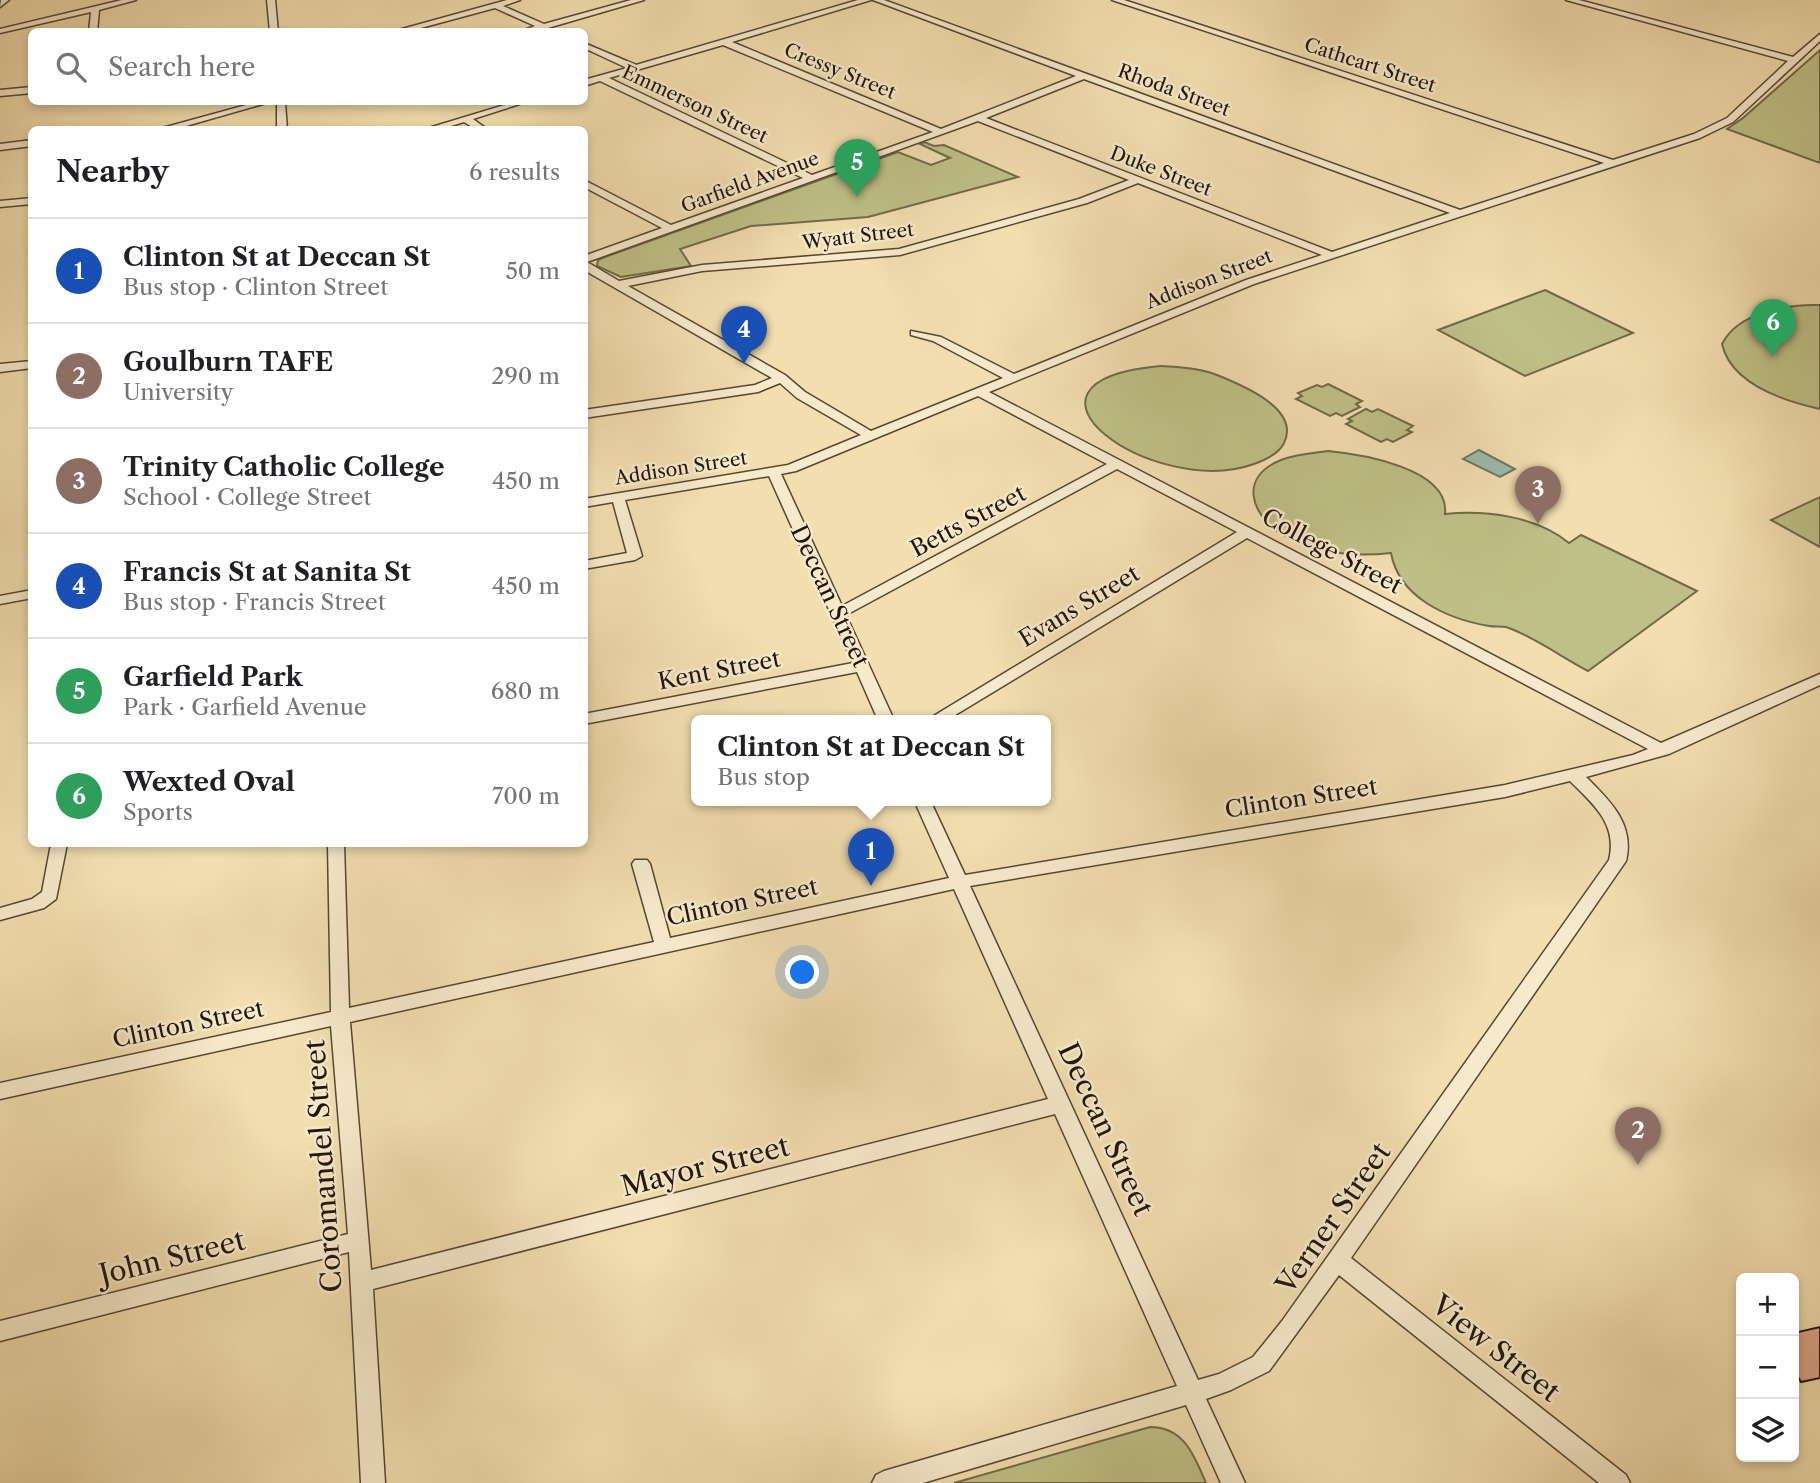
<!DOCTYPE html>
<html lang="en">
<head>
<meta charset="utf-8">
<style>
  body { margin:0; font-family:"Libre Caslon Text",serif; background:#f2f2f2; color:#202124 }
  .controls { position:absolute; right:21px; bottom:21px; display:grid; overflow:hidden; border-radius:10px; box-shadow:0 4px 10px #0003 }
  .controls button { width:63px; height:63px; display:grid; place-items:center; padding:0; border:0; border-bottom:2px solid #e0e0e0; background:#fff; color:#202124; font:35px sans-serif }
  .you { position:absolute; left:803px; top:973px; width:24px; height:24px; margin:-18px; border:5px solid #fff; border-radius:50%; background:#1a73e8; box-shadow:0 0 0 10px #1a73e833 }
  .badge { display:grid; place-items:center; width:46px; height:46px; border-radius:50%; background:#8f2418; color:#fff; font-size:23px; font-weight:700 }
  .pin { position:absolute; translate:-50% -58px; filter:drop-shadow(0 2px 4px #0008) }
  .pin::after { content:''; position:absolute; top:37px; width:24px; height:21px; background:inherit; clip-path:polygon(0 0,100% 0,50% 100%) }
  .popup { position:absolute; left:691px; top:715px; width:360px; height:91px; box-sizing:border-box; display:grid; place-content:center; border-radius:10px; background:#fff; filter:drop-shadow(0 2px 5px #0005); font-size:23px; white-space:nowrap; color:#757577 }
  .popup b { font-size:26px; color:#202124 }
  .popup::after { content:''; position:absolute; left:50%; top:100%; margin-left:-14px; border:14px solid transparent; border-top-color:#fff }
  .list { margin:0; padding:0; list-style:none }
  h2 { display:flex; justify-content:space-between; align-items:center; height:91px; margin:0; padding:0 28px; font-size:30px }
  h2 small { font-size:23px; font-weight:400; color:#757577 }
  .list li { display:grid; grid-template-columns:46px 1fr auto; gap:21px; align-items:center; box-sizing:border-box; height:105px; padding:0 28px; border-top:2px solid #e0e0e0 }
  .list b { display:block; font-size:26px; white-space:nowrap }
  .list p { margin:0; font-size:23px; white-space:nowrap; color:#757577 }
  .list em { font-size:23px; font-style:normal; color:#757577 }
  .icon { flex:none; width:38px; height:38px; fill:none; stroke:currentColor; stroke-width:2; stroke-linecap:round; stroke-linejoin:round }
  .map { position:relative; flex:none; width:1820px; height:1483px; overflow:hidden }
  .search { position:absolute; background:#fff; box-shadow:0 4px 10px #0003; left:28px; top:28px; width:560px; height:77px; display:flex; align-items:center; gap:18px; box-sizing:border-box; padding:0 24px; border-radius:10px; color:#757577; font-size:26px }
  .panel { position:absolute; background:#fff; box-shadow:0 4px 10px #0003; left:28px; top:126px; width:560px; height:721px; border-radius:10px }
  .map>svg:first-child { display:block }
  .green { fill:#bfc087; stroke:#706a49; stroke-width:2 }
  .water { fill:#9bbcad; stroke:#6a796c; stroke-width:2 }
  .building { fill:#dea68b; stroke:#21150b; stroke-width:2 }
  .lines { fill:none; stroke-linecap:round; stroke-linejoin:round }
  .minor-casing { stroke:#554734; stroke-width:3 }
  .minor { fill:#f7eacb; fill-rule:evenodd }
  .labels { text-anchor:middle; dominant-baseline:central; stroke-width:5; stroke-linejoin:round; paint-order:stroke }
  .far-street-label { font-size:19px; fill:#21150b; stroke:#f7eacb }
  .street-label { font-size:23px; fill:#21150b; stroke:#f7eacb }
  .near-street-label { font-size:28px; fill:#21150b; stroke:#f7eacb }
</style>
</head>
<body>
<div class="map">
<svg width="1820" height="1483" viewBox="0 0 1820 1483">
  <rect width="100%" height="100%" fill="#f2deaf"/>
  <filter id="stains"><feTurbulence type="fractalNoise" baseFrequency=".00286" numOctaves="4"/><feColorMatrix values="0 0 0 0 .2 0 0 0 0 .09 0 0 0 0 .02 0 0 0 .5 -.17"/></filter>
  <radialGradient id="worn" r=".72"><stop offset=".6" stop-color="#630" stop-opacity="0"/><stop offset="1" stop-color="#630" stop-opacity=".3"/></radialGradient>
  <!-- green -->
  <g class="green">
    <polygon points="1820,50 1820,163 1727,129 1743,118"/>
    <polygon points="924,142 934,146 944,145 1018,177 868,217 751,226 680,249 691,266 621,277 597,266 598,260 605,257 898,152 931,165 950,158 920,144"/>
    <polygon points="1545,290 1633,333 1525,376 1438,330"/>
    <path d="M1820,305V409C1784,401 1731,384 1722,344C1738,312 1788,304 1820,305Z"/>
    <path d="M1160,366C1179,367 1199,368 1217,375C1242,385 1301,409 1284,443C1279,454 1265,460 1254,464C1155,500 987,382 1160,366Z"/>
    <polygon points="1328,384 1362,401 1356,404 1360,407 1342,416 1336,413 1330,416 1296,399 1302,396 1298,393 1317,385 1322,387"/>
    <polygon points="1366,409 1372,412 1378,409 1413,426 1407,430 1412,432 1393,442 1387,439 1381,442 1346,424 1352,421 1348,419"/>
    <path d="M1328,451C1360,454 1450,468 1445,514C1486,510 1536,516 1569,543L1581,535L1697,591L1588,671C1563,658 1531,635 1506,627C1501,626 1495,627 1489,626C1448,619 1399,598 1391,553C1355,557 1313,554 1281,534C1250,513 1239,477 1281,460C1296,454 1312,453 1328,451Z"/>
    <polygon points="1820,497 1820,547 1771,520"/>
    <path d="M1150,1427C1184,1427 1194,1455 1206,1483H954Z"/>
  </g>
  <!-- water -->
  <polygon class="water" points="1479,450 1515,469 1500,477 1463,459"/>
  <!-- building -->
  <polygon class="building" points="1820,1327 1820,1378 1801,1382 1794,1370 1794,1333"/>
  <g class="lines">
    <!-- minor casing -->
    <g class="minor-casing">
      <g id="minor">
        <polygon points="9,0 0,7 1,0"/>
        <polygon points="122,0 136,0 99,10 97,32 89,32 91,12 0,33 0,29"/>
        <polygon points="267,0 275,0 278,32 270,32"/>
        <polygon points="507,0 520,0 503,6 544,24 631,0 644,0 534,32 519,32 535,26 495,8 406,32 391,32"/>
        <path d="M858,0H871L732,42L941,129L1076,76L873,0H884L1460,210L1604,163L1112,0H1124L1613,160L1694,134L1727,118L1788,61L1566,0H1579L1793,57L1820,34V41L1733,122L1700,138L1254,284L989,392L1661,743L1820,674V685L1669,754L1586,777C1610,801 1635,824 1626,861L1351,1258L1626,1475L1630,1483H1599L1339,1275L1269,1371L1231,1390L1206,1399L1245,1483H1221L1186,1405L923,1483H872L876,1475L884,1471L1177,1386L1055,1114L373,1289L385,1483H361L349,1252L0,1341V1321L348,1234L331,1026L0,1099V1083L331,1012L328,844H344L349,1008L654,942L632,864L635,860H647L650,864L670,938L949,878L914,800H930L965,875L1505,785L1633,755L1648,749L1247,538L947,720H927L1237,532L1117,469L846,615L894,720H878L857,672L584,724V714L853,663L769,476L625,500L642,556L635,560L584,569V561L627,553L613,502L584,507V499L788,465L861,435L797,398L780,383L758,392L584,418V410L755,385L772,378L584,270V256L662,228L584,187V180L671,225L803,178L600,81L584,86V80L627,68L584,48V43L636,65ZM723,45L933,132L812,175L609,78ZM1084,79L1450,213L1332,252L986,118ZM978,121L1129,180L1079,199L899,249L702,265L619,281L587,262ZM1138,183L1322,255L1246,280L1014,374L941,337L911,331V335L933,341L1003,378L871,431L805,392L785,375L628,286L702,271L900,255L1087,203ZM978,396L1107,464L842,606L781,474L796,471ZM1570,781C1593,804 1618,824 1609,860L1282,1321L1253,1357L1219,1374L1198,1380L970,886L1505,797ZM954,889L1048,1099L371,1270L350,1022Z"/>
        <polygon points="32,87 32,93 0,96 0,90"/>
        <polygon points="257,102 270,102 172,130 155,130"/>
        <polygon points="277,102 285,102 287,130 277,130"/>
        <polygon points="514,102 526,102 473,119 488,130 477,130 464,122 438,130 422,130"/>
        <polygon points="32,140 32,146 0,150 0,144"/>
        <polygon points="32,198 32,204 0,207 0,201"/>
        <polygon points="32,361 32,368 0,372 0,364"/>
        <polygon points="32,590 32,598 0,604 0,596"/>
        <polygon points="51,844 67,844 56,899 44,908 0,920 0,908 32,899 42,892"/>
      </g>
    </g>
    <!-- minor -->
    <use href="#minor" class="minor"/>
  </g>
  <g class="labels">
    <!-- far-street labels -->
    <g class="far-street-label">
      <text transform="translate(1370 65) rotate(18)">Cathcart Street</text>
      <text transform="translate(840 71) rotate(22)">Cressy Street</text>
      <text transform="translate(1174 90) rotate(20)">Rhoda Street</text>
      <text transform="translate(695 104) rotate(25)">Emmerson Street</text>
      <text transform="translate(1161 171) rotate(21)">Duke Street</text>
      <text transform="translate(750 182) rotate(-20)">Garfield Avenue</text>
      <text transform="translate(858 236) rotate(-7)">Wyatt Street</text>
      <text transform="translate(1209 279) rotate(-21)">Addison Street</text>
      <text transform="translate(681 468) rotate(-9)">Addison Street</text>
    </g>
    <!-- street labels -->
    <g class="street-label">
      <text transform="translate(968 521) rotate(-28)">Betts Street</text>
      <text transform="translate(1332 551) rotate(28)">College Street</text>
      <text transform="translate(830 596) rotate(65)">Deccan Street</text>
      <text transform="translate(1079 606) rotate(-31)">Evans Street</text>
      <text transform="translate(719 670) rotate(-11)">Kent Street</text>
      <text transform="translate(1301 798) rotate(-9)">Clinton Street</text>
      <text transform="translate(742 902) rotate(-12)">Clinton Street</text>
      <text transform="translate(188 1024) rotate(-12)">Clinton Street</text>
    </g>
    <!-- near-street labels -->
    <g class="near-street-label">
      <text transform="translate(1106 1129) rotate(65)">Deccan Street</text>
      <text transform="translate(323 1166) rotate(-94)">Coromandel Street</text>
      <text transform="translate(705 1166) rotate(-14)">Mayor Street</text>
      <text transform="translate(1333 1218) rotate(-55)">Verner Street</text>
      <text transform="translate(172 1257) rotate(-14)">John Street</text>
      <text transform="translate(1496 1348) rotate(38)">View Street</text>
    </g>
  </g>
  <rect width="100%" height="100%" filter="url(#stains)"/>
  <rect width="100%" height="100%" fill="url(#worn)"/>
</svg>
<div class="controls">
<button>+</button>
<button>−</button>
<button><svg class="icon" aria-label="layers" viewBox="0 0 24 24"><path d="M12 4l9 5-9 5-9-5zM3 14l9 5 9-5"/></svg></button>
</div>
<div class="you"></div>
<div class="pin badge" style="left:871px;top:886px;background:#1a4fb4">1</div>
<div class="popup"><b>Clinton St at Deccan St</b>Bus stop</div>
<div class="pin badge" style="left:1638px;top:1165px;background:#8d6e63">2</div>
<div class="pin badge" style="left:1538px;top:524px;background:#8d6e63">3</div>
<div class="pin badge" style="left:744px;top:364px;background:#1a4fb4">4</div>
<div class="pin badge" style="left:857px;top:197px;background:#2e9e5b">5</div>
<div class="pin badge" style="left:1773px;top:357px;background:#2e9e5b">6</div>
<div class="search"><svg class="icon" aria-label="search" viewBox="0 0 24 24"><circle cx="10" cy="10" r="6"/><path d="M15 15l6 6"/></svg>Search here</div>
<section class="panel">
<h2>Nearby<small>6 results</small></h2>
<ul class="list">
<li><span class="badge" style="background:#1a4fb4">1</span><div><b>Clinton St at Deccan St</b><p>Bus stop · Clinton Street</p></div><em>50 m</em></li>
<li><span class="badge" style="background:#8d6e63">2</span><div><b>Goulburn TAFE</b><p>University</p></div><em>290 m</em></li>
<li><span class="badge" style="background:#8d6e63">3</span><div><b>Trinity Catholic College</b><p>School · College Street</p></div><em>450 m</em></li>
<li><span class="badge" style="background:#1a4fb4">4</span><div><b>Francis St at Sanita St</b><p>Bus stop · Francis Street</p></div><em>450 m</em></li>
<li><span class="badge" style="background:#2e9e5b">5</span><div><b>Garfield Park</b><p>Park · Garfield Avenue</p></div><em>680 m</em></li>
<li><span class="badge" style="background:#2e9e5b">6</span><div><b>Wexted Oval</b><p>Sports</p></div><em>700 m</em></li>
</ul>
</section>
</div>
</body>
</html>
